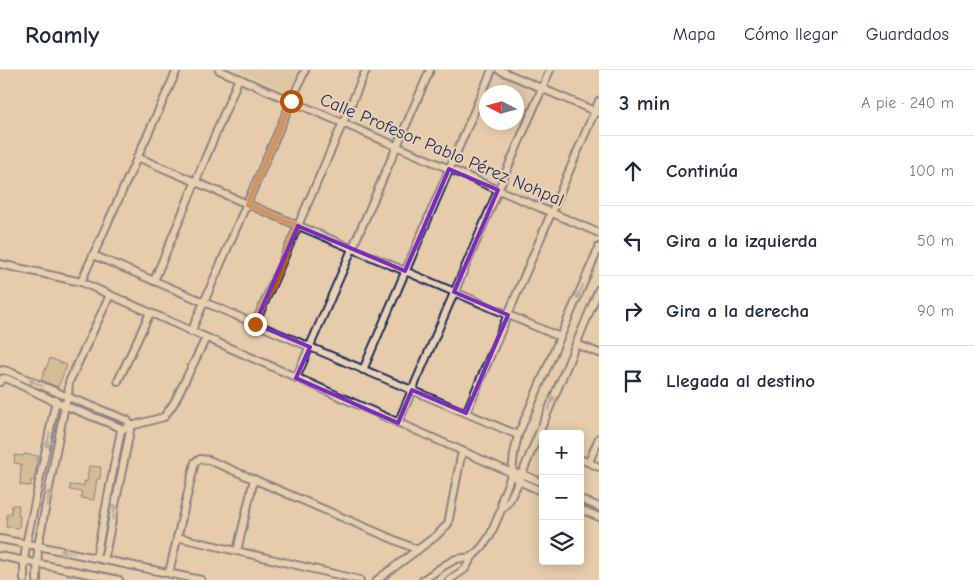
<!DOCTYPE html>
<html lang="es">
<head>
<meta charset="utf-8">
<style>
  body { margin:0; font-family:"Comic Neue",sans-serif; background:#f6f6f7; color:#1f2937 }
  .controls { position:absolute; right:15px; bottom:15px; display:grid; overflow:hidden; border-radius:5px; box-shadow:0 2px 12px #0003 }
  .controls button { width:45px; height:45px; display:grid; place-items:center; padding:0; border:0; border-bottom:1px solid #e0e1e3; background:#fff; color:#1f2937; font:25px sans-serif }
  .compass { position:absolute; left:479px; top:15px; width:45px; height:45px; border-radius:50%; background:#fff; box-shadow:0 2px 12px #0003; rotate:276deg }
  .stop { position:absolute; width:15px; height:15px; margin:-11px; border:4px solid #b45309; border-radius:50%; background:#fff }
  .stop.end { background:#b45309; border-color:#fff; box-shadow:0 1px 5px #0008 }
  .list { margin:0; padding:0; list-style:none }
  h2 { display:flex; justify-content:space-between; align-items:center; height:65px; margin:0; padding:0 20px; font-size:21px }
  h2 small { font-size:16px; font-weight:400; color:#747a83 }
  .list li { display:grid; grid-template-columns:32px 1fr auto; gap:15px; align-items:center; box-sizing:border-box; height:70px; padding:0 20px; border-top:1px solid #e0e1e3 }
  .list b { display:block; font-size:19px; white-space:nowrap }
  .list em { font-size:16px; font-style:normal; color:#747a83 }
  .icon { flex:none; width:28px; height:28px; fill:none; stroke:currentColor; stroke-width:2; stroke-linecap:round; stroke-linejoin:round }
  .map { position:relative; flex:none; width:599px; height:510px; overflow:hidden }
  header { display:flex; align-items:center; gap:30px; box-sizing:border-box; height:70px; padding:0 25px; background:#fff; border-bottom:1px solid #e0e1e3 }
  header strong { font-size:24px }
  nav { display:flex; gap:28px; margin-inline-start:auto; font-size:18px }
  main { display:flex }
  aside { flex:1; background:#fff }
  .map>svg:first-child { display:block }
  .built { fill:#d6be9c }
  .building { fill:#bea880; stroke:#1b2f5e }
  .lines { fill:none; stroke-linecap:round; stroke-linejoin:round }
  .minor-casing { stroke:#1b2f5e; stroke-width:10 }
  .minor { stroke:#ecd2b4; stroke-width:6 }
  .oneway { stroke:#848089 }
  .route { stroke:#b45309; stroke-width:6 }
  .marked { fill:none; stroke:#7b2cbf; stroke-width:4; stroke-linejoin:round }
  .labels { text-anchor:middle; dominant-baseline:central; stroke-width:4; stroke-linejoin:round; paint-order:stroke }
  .street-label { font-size:18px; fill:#1b2f5e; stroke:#ecd2b4 }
</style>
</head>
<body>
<header>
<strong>Roamly</strong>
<nav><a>Mapa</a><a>Cómo llegar</a><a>Guardados</a></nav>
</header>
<main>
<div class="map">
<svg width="599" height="510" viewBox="0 0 599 510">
  <rect width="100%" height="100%" fill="#e6ccaa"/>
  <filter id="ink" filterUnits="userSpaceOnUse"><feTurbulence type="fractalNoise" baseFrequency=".02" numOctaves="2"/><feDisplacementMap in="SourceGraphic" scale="10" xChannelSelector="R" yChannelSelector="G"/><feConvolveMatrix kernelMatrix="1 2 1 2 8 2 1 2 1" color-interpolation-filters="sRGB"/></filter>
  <g filter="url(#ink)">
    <!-- built -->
    <polygon class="built" points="239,0 299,0 289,22"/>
    <!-- building -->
    <g class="building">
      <polygon points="50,288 67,295 58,317 41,310"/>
      <polygon points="24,384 38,386 34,411 31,410 31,416 20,415 21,394 14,393 15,385 24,386"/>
      <polygon points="89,396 101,397 100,409 97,409 94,430 81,428 82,422 70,420 70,415 84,416 84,411 87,412"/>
      <polygon points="12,435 19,435 18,446 20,446 19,458 6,457 7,443 11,444"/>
    </g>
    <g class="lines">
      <!-- minor casing -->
      <g class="minor-casing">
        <g id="minor">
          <polyline points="219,0 599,163"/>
          <polyline points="499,0 599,43"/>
          <polyline points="137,87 560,267"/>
          <polyline points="93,185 518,365"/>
          <polyline points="0,194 81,212 512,403"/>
          <polyline points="154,211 239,8"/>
          <polyline points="81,212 177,0"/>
          <polyline points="255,254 366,0"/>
          <polyline points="191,262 305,0"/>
          <polyline points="576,274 599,283"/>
          <polyline points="363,300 492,0"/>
          <polyline points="0,301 3,300 10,302 68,327 127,350 131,356 104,490"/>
          <polyline points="296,308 430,0"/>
          <polyline points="118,311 150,243"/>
          <polyline points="0,312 3,308 8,309 56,332 119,357 121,360 96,488"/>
          <polyline points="466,343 599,31"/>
          <polyline points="398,353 550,0"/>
          <polyline points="121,360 131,356 164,347 174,333 206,268"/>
          <polyline points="580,389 599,397"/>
          <polyline points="589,392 599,368"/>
          <polyline points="543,413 522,404 512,403 519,411 543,422"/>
          <polyline points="580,429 599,437"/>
          <polyline points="502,439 509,431 519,411 599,219"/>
          <polyline points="580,439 599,447"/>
          <polyline points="177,467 360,510"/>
          <polyline points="0,469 38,476 201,510"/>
          <polyline points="237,481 254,409"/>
          <polyline points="0,486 119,510"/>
          <polyline points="169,503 195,392 200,389 209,390 418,480"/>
          <polyline points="24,510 24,491 26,475 56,330"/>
          <polyline points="37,510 38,476 65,335 68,327 69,312 110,225"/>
          <polyline points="377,510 436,466 448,454 462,381"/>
          <polyline points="423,510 445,495 456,489 472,487"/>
          <polyline points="449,510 465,499 472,487 482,477 490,466 501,440 502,429 512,403 514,384 518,365 599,177"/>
        </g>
      </g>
      <!-- minor -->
      <use href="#minor" class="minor"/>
    </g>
    <!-- one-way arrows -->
    <defs><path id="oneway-shaft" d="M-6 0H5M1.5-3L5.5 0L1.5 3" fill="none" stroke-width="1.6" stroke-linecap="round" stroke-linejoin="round" transform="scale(1.25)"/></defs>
    <g class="oneway">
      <use href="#oneway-shaft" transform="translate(580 222) rotate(113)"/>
      <use href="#oneway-shaft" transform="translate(36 313) rotate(-156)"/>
      <use href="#oneway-shaft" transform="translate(551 333) rotate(-67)"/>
      <use href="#oneway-shaft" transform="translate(48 370) rotate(102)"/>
      <use href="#oneway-shaft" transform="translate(48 428) rotate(-79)"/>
      <use href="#oneway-shaft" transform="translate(114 442) rotate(-79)"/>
      <use href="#oneway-shaft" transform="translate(68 482) rotate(-168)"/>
    </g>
  </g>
  <g class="lines" filter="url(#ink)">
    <!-- route -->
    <polyline class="route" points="255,254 298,156 247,134 291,31"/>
  </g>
  <!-- marked area -->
  <path d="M0 0H599V510H0ZM449,99L498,120L454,222L508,245L466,343L412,320L398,353L296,308L310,277L255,254L298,156L405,201Z" fill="#e6ccaa" fill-opacity=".55" fill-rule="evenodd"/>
  <path class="marked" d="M449,99L498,120L454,222L508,245L466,343L412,320L398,353L296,308L310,277L255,254L298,156L405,201Z"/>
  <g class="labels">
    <!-- street labels -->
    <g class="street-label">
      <text transform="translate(442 80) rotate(23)">Calle Profesor Pablo Pérez Nohpal</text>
    </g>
  </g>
</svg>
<div class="controls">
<button>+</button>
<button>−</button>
<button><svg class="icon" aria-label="layers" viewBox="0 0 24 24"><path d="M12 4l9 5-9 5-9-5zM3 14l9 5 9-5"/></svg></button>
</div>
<svg class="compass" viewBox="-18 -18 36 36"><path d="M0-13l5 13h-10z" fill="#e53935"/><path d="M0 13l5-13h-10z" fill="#747a83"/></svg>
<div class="stop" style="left:291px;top:31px"></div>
<div class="stop end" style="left:255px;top:254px"></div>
</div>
<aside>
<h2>3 min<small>A pie · 240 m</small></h2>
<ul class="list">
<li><svg class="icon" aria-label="ahead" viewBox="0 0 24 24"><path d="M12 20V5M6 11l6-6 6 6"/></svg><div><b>Continúa</b></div><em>100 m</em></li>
<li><svg class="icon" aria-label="left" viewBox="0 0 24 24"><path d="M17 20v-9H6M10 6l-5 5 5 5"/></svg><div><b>Gira a la izquierda</b></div><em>50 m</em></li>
<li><svg class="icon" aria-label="right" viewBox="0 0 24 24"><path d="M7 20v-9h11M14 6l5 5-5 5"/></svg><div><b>Gira a la derecha</b></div><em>90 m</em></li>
<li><svg class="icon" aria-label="arrive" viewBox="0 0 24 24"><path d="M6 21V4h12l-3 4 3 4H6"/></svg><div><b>Llegada al destino</b></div></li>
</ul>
</aside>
</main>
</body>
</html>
